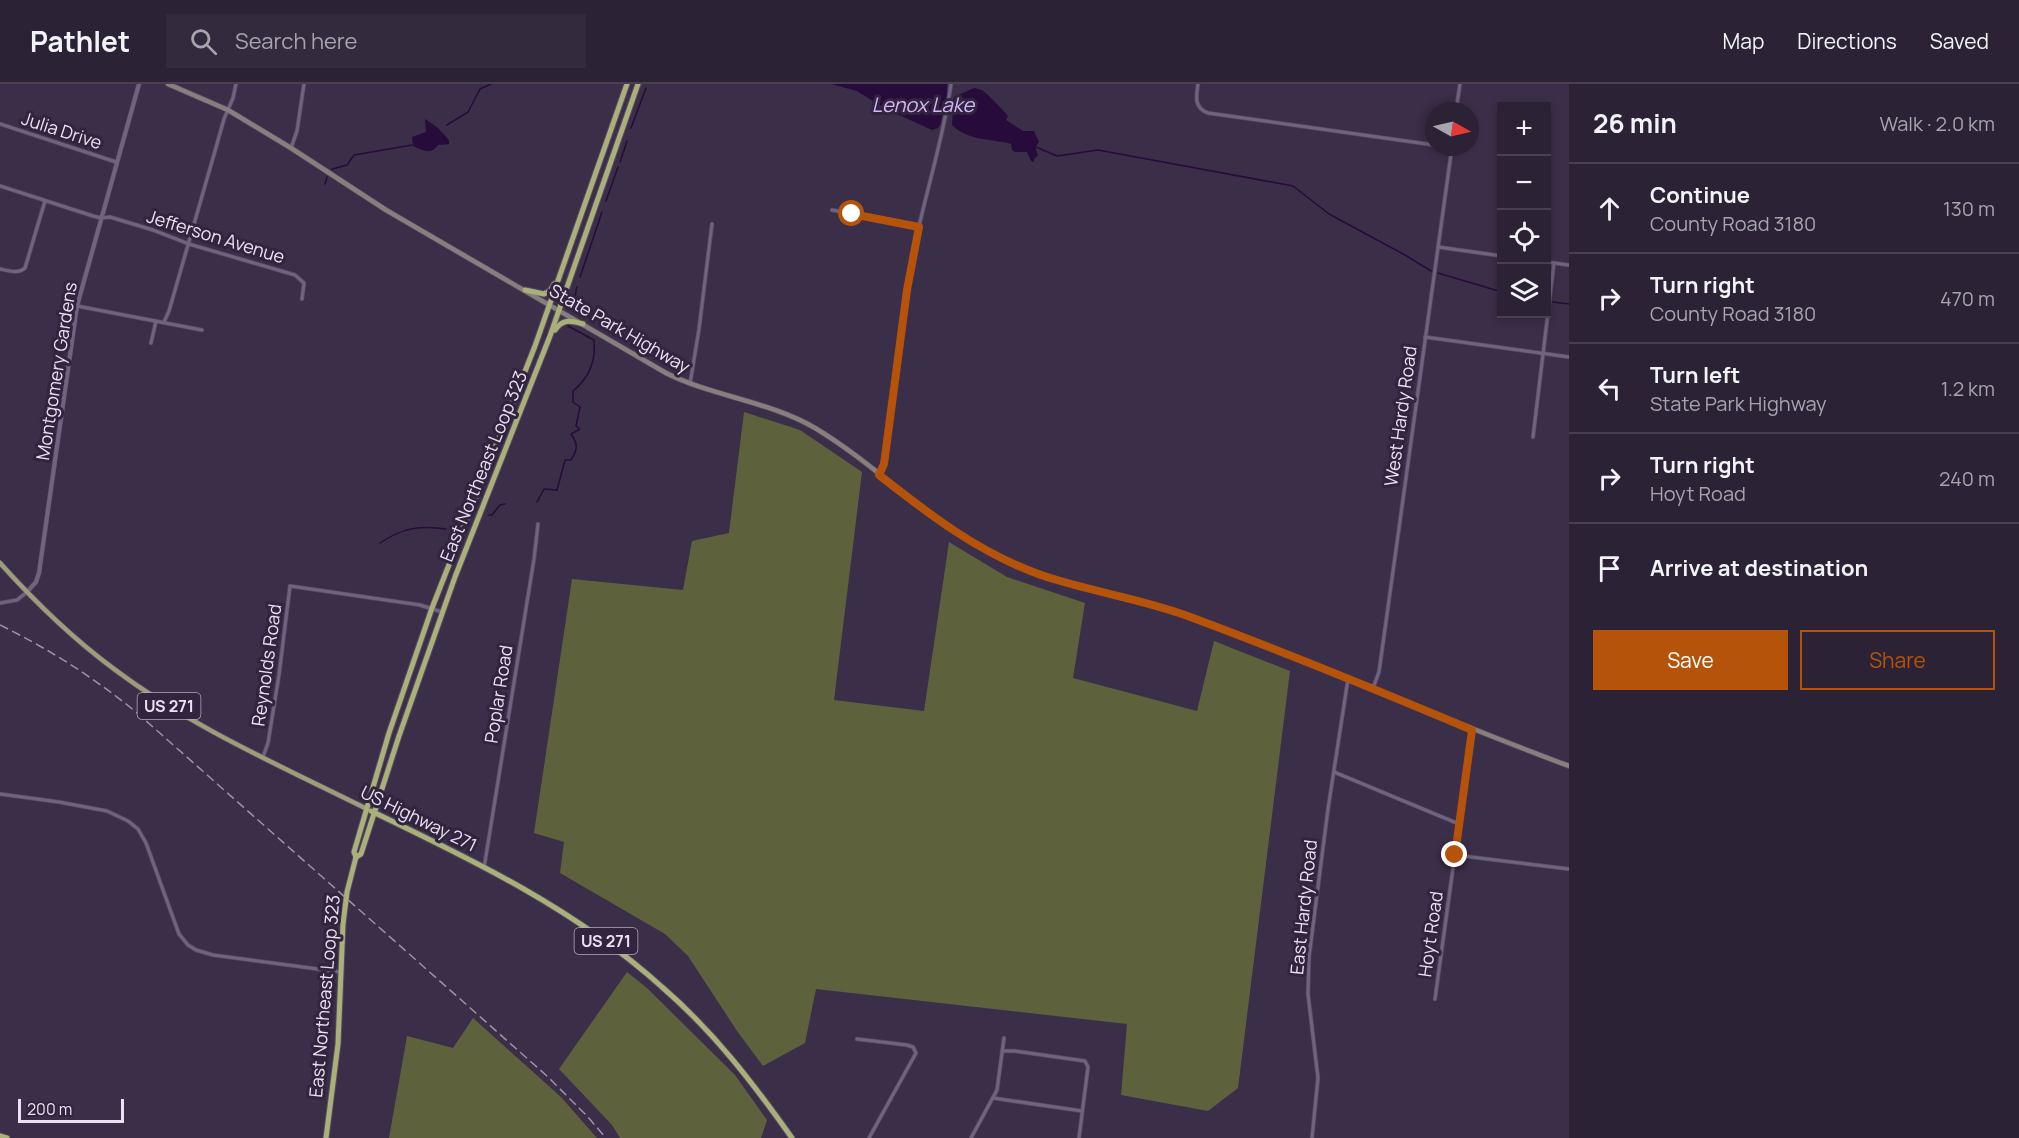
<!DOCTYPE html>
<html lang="en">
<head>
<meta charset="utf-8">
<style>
  body { margin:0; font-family:Manrope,sans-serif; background:#342a3e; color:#f1f3f6 }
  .controls { position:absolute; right:18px; top:18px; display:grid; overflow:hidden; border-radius:0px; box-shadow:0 3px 9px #0003 }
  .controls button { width:54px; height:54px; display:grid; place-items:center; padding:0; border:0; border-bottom:2px solid #483f51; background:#2c2236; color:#f1f3f6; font:30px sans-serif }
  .compass { position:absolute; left:1425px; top:18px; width:54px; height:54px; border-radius:50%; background:#2c2236; box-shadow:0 3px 9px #0003; rotate:98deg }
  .scale { position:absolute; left:18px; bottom:15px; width:106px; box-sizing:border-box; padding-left:6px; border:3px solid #eae2f3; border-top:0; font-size:16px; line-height:21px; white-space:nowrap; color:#eae2f3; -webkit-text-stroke:4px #31243e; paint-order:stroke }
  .stop { position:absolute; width:18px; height:18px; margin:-14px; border:4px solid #b45309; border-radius:50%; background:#fff }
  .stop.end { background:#b45309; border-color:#fff; box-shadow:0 2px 6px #0008 }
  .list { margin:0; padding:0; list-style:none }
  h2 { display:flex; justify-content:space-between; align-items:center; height:78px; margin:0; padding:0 24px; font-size:26px }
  h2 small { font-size:20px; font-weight:400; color:#a6a4ad }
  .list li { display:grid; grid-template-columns:39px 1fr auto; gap:18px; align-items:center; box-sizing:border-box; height:90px; padding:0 24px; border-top:2px solid #483f51 }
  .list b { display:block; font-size:22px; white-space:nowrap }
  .list p { margin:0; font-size:20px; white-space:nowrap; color:#a6a4ad }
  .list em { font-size:20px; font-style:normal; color:#a6a4ad }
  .actions { display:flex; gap:12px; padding:18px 24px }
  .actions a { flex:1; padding:14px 0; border:2px solid #b45309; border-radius:0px; text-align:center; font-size:21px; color:#b45309 }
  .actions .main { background:#b45309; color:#fff }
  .icon { flex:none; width:33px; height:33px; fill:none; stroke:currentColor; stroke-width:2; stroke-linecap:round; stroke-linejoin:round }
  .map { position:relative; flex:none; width:1569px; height:1054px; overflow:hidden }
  header { display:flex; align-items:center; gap:36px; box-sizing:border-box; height:84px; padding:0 30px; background:#2c2236; border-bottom:2px solid #483f51 }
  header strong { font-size:28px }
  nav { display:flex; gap:33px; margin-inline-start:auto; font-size:21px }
  .search { width:420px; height:54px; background:#342a3e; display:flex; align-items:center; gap:15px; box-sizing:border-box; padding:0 21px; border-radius:0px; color:#a6a4ad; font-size:22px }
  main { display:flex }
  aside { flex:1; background:#2c2236 }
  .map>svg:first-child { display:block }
  .green { fill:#5d623d }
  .water { fill:#270b3b }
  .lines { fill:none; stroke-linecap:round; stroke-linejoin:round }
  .stream { stroke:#270b3b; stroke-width:1.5 }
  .minor-casing { stroke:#564a61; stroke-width:4.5 }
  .tertiary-casing { stroke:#564a61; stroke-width:5 }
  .secondary-casing { stroke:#564a61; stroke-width:6 }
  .primary-casing { stroke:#564a61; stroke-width:6 }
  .trunk-casing { stroke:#564a61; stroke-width:7 }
  .minor { stroke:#716280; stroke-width:3 }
  .tertiary { stroke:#716280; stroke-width:4 }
  .secondary { stroke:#877f7d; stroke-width:4.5 }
  .primary { stroke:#9c9d7b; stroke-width:4.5 }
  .trunk { stroke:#aab079; stroke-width:5 }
  .rail { stroke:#9c92a7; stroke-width:1.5; stroke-dasharray:9 4.5; stroke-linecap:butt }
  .route { stroke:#b45309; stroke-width:8 }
  .labels { text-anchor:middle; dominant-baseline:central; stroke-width:6; stroke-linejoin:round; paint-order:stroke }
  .shield { fill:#31243e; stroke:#b2a9bd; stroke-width:1.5 }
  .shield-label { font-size:16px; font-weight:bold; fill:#eae2f3 }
  .street-label { font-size:18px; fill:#eae2f3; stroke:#31243e }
  .water-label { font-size:20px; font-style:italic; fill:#d7b7f8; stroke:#31243e }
</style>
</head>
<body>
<header>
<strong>Pathlet</strong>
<div class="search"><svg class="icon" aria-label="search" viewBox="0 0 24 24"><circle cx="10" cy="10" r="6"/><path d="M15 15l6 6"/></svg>Search here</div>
<nav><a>Map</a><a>Directions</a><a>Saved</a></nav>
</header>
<main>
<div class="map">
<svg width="1569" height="1054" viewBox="0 0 1569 1054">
  <rect width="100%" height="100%" fill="#3b2e48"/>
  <!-- green -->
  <g class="green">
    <polygon points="744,328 800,346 862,388 834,616 924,627 949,458 1007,493 1085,519 1073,594 1197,627 1214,557 1290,587 1238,1004 1208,1027 1121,1011 1127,940 816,905 805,959 763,982 737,947 688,872 665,850 560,789 564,758 534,749 572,495 683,506 692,457 729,449"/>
    <polygon points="627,888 647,904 735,991 767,1036 761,1054 620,1054 612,1041 559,985"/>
    <polygon points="473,934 561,1013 597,1054 389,1054 407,952 453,964"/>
  </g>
  <!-- water -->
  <g class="water">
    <polygon points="831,0 947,0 947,12 940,41 938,44 932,46 884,24 857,7"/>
    <path d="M974,4C977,5 981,5 983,7C988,10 1003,26 1008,32L1006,36L1023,47H1034L1039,58C1035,63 1035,65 1038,71L1034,75V78L1031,77L1027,68H1015L1012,66L1011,60L1008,59C989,55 967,56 952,41L954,13Z"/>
    <path d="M425,35L438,44L449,56V60L438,61C431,71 423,67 413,62L412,53L426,48Z"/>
  </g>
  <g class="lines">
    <!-- stream -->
    <g class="stream">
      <polyline points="447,41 468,28 480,5 491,0"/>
      <polyline points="631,44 646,4"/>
      <polyline points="1036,63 1057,72 1098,66 1293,102 1329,130 1405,171 1431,187"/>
      <polyline points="620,78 627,57"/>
      <polyline points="332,85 347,81 354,71 412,61"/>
      <polyline points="325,100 327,93"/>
      <polyline points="606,117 618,83"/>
      <polyline points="1438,189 1502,208"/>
      <polyline points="580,193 602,128"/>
      <polyline points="1553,218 1569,220"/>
      <path d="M574,225C576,221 574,211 577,203"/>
      <path d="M537,418L544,405L557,406L565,376H571C578,365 578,360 571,350L580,345L576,342L580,323L573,318V307C589,294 596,276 594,256L568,242"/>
      <polyline points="489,431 492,431 500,421 505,420"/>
      <polyline points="453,437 458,434 463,422"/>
      <path d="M380,459C402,444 420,441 446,445"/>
    </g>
    <!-- minor casing -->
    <g class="minor-casing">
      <g id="minor">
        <path d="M1198,0C1196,13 1194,24 1208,29L1434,61"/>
        <polyline points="1456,27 1460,0"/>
        <polyline points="0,40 116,78"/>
        <polyline points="291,64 297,47 304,0"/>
        <polyline points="0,102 93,132 101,134 110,133 153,146 189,160 295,191 304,199 302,215"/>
        <polyline points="832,126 918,143"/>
        <polyline points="1438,163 1502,172"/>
        <polyline points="1546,178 1569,181"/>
        <path d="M0,185C9,187 18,190 25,184L45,117"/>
        <polyline points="77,222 202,246"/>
        <polyline points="164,238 169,227 215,67 224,35 233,14 236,0"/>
        <polyline points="1425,253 1569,273"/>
        <polyline points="151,259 156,237"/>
        <polyline points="690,300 699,245 712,140"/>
        <polyline points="1533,353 1554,179"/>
        <path d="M880,390L884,380C894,310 900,239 913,170C924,113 943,58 951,0"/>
        <polyline points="0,519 17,516 27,508"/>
        <polyline points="1373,604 1379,588 1452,63"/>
        <polyline points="263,673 268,659 279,591 290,502 420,521 442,528"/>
        <polyline points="1334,688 1459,740"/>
        <polyline points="0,710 59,718 107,727 128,737 138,745 146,759 179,850 188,861 196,866 213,871 340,888"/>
        <polyline points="1455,771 1569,785"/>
        <polyline points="484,784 534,475 538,440"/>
        <polyline points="1435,915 1472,646"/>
        <polyline points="857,955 907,961 913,963 916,969 869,1054"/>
        <polyline points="1002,967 1015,967 1085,977 1088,983 1079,1054"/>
        <polyline points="993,1014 1082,1027"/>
        <polyline points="971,1054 997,1006 1004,954"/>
        <polyline points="1312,1054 1318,994 1308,910 1309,873 1328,725 1348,595"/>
      </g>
    </g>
    <!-- tertiary casing -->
    <g class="tertiary-casing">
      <polyline id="tertiary" points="27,508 36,498 39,489 77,222 139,0"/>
    </g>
    <!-- secondary casing -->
    <g class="secondary-casing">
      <path id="secondary" d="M168,0L228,26L291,64L386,126L666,289C714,313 769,317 815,344C882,384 935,445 1008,477C1046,494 1086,504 1126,515C1146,520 1165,523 1184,530C1313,578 1440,634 1569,682"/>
    </g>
    <!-- primary casing -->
    <g class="primary-casing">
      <path id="primary" d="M0,479C35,518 72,554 114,585C191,643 281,682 367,725"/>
    </g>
    <!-- trunk casing -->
    <g class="trunk-casing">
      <g id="trunk">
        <polyline points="525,206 544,210 550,207 554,200"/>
        <path d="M555,246C563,234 571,237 583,240"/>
        <path d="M371,727C473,776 577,826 662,903C713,947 753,999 792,1054"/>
        <polyline points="356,773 361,770 399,652 455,493 550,252 638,0"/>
        <polyline points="0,1052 7,1054"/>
        <polyline points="326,1054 338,960 343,840 347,808 356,773 354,768 389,649 432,524 535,262 627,0"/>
      </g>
    </g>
    <!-- minor -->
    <use href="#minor" class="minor"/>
    <!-- tertiary -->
    <use href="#tertiary" class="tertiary"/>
    <!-- secondary -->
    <use href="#secondary" class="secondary"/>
    <!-- primary -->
    <use href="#primary" class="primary"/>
    <!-- trunk -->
    <use href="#trunk" class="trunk"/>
    <!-- rail -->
    <path class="rail" d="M0,541C49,565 93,593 136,628L547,992L587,1032L606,1054"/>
  </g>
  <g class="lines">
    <!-- route -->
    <path class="route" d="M852,130L919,143L907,206L884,380L879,391C930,431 979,469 1041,491C1088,507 1138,514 1185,531C1282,567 1377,606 1472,646L1455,771"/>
  </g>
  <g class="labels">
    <!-- shield labels -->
    <g class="shield">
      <rect x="137.5" y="609" width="63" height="26" rx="4.5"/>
      <rect x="574.5" y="844" width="63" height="26" rx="4.5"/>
    </g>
    <g class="shield-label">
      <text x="169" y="622">US 271</text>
      <text x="606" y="857">US 271</text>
    </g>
    <!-- street labels -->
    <g class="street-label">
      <text transform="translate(62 46) rotate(18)">Julia Drive</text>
      <text transform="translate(216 152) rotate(17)">Jefferson Avenue</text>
      <text transform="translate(620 244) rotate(30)">State Park Highway</text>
      <text transform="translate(56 287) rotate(-81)">Montgomery Gardens</text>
      <text transform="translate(1400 332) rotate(-82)">West Hardy Road</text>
      <text transform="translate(483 382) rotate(-68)">East Northeast Loop 323</text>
      <text transform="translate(266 581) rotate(-82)">Reynolds Road</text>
      <text transform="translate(498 610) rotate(-81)">Poplar Road</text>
      <text transform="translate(419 734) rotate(26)">US Highway 271</text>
      <text transform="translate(1303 823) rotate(-84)">East Hardy Road</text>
      <text transform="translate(1430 850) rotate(-82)">Hoyt Road</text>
      <text transform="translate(324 912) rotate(-85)">East Northeast Loop 323</text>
    </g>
    <!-- water labels -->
    <g class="water-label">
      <text x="923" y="20">Lenox Lake</text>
    </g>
  </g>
</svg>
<div class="controls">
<button>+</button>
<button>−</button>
<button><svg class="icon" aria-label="locate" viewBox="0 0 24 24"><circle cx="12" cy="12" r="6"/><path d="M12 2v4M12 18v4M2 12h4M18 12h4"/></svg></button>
<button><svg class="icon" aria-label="layers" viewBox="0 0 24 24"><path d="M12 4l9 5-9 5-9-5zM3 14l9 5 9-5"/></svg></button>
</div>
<svg class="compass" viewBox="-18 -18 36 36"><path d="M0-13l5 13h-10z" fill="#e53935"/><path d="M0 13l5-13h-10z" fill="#a6a4ad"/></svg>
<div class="scale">200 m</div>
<div class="stop" style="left:852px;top:130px"></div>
<div class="stop end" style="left:1455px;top:771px"></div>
</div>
<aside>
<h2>26 min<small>Walk · 2.0 km</small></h2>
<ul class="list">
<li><svg class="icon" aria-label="ahead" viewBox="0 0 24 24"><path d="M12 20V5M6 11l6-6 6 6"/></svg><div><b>Continue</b><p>County Road 3180</p></div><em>130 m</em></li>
<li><svg class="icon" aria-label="right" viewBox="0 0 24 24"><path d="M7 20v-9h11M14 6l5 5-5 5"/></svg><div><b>Turn right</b><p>County Road 3180</p></div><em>470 m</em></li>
<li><svg class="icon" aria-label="left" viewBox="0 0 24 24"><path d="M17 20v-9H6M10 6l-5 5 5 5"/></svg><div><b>Turn left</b><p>State Park Highway</p></div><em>1.2 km</em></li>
<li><svg class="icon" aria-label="right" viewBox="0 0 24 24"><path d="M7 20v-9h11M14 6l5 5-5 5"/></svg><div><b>Turn right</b><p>Hoyt Road</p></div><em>240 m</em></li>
<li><svg class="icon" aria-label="arrive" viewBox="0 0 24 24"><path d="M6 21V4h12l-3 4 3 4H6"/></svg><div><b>Arrive at destination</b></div></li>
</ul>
<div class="actions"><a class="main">Save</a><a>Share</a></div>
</aside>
</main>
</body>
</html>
